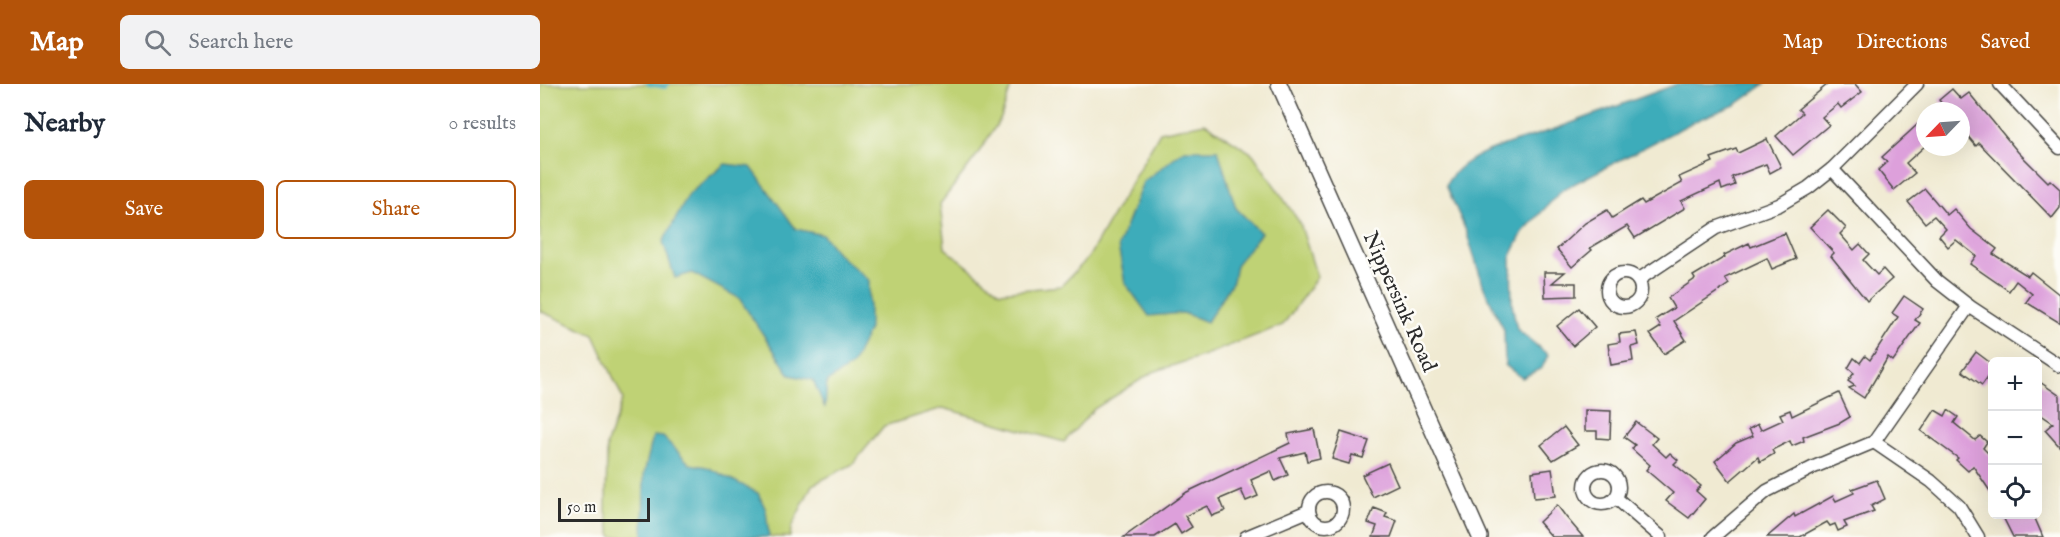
<!DOCTYPE html>
<html lang="en">
<head>
<meta charset="utf-8">
<style>
  body { margin:0; font-family:"IM FELL English",serif; background:#f2f2f3; color:#1f2937 }
  .controls { position:absolute; right:18px; bottom:18px; display:grid; overflow:hidden; border-radius:9px; box-shadow:0 6px 24px #0002 }
  .controls button { width:54px; height:54px; display:grid; place-items:center; padding:0; border:0; border-bottom:2px solid #e0e1e3; background:#fff; color:#1f2937; font:30px sans-serif }
  .compass { position:absolute; left:1376px; top:18px; width:54px; height:54px; border-radius:50%; background:#fff; box-shadow:0 6px 24px #0002; rotate:245deg }
  .scale { position:absolute; left:18px; bottom:15px; width:92px; box-sizing:border-box; padding-left:6px; border:3px solid #2b2b2b; border-top:0; font-size:16px; line-height:21px; white-space:nowrap; color:#2b2b2b; -webkit-text-stroke:4px #fdfcf7; paint-order:stroke }
  .list { margin:0; padding:0; list-style:none }
  h2 { display:flex; justify-content:space-between; align-items:center; height:78px; margin:0; padding:0 24px; font-size:26px }
  h2 small { font-size:20px; font-weight:400; color:#747a83 }
  .actions { display:flex; gap:12px; padding:18px 24px }
  .actions a { flex:1; padding:14px 0; border:2px solid #b45309; border-radius:9px; text-align:center; font-size:21px; color:#b45309 }
  .actions .main { background:#b45309; color:#fff }
  .icon { flex:none; width:33px; height:33px; fill:none; stroke:currentColor; stroke-width:2; stroke-linecap:round; stroke-linejoin:round }
  .map { position:relative; flex:none; width:1520px; height:453px; overflow:hidden }
  header { display:flex; align-items:center; gap:36px; box-sizing:border-box; height:84px; padding:0 30px; background:#b45309; color:#fff }
  header strong { font-size:28px }
  nav { display:flex; gap:33px; margin-inline-start:auto; font-size:21px }
  .search { width:420px; height:54px; background:#f2f2f3; display:flex; align-items:center; gap:15px; box-sizing:border-box; padding:0 21px; border-radius:9px; color:#747a83; font-size:22px }
  main { display:flex }
  aside { flex:1; background:#fff }
  .map>svg:first-child { display:block }
  .green { fill:#bfd275; stroke:#757e50; stroke-width:1.5 }
  .water { fill:#3dacba; stroke:#346c72; stroke-width:1.5 }
  .lines { fill:none; stroke-linecap:round; stroke-linejoin:round }
  .stream { stroke:#3dacba; stroke-width:4 }
  .building { fill:#dda0db }
  .minor-casing { stroke:#494844; stroke-width:15 }
  .tertiary-casing { stroke:#494844; stroke-width:18 }
  .minor { stroke:#fff; stroke-width:12 }
  .tertiary { stroke:#fff; stroke-width:15 }
  .labels { text-anchor:middle; dominant-baseline:central; stroke-width:5; stroke-linejoin:round; paint-order:stroke }
  .street-label { font-size:21px; fill:#2b2b2b; stroke:#fdfcf7 }
</style>
</head>
<body>
<header>
<strong>Map</strong>
<div class="search"><svg class="icon" aria-label="search" viewBox="0 0 24 24"><circle cx="10" cy="10" r="6"/><path d="M15 15l6 6"/></svg>Search here</div>
<nav><a>Map</a><a>Directions</a><a>Saved</a></nav>
</header>
<main>
<aside>
<h2>Nearby<small>0 results</small></h2>
<ul class="list">
</ul>
<div class="actions"><a class="main">Save</a><a>Share</a></div>
</aside>
<div class="map">
<svg width="1520" height="453" viewBox="0 0 1520 453">
  <rect width="100%" height="100%" fill="#fdfcf7"/>
  <filter id="ink" filterUnits="userSpaceOnUse"><feTurbulence type="fractalNoise" baseFrequency=".0167" numOctaves="2"/><feDisplacementMap in="SourceGraphic" scale="12" xChannelSelector="R" yChannelSelector="G"/><feConvolveMatrix kernelMatrix="1 2 1 2 8 2 1 2 1" color-interpolation-filters="sRGB"/></filter>
  <filter id="wash" filterUnits="userSpaceOnUse"><feTurbulence type="fractalNoise" baseFrequency=".008" numOctaves="4" result="noise"/><feDisplacementMap in="SourceGraphic" scale="24" xChannelSelector="R" yChannelSelector="G"/><feGaussianBlur stdDeviation="1.35" result="paint"/><feColorMatrix in="noise" values="0 0 0 0 0 0 0 0 0 0 0 0 0 0 0 0 0 1.4 0 .05"/><feComposite in="paint" operator="in"/></filter>
  <g filter="url(#wash)">
    <rect width="100%" height="100%" fill="#f0ead2"/>
    <!-- green -->
    <polygon class="green" points="0,0 472,0 461,34 437,71 400,120 405,164 460,208 521,202 548,174 620,48 665,39 713,70 760,139 777,193 743,241 665,271 613,288 554,325 524,358 403,324 344,342 313,380 272,401 251,444 250,453 72,453 66,427 67,360 83,315 54,251 0,227"/>
    <!-- water -->
    <g class="water">
      <path d="M1137,0H1225L1195,21L1155,37L1022,106L983,148L971,172L972,220L977,245L1008,271L1002,284L982,294L965,281L964,246L944,204L926,147L906,101C923,66 982,57 1015,45C1056,30 1096,15 1137,0Z"/>
      <polygon points="644,66 678,66 696,124 721,149 696,181 693,197 667,238 643,229 609,232 585,199 578,162 603,98"/>
      <polygon points="185,80 211,83 256,145 283,151 298,170 329,196 329,245 312,281 287,298 285,324 273,296 250,291 199,214 152,189 135,194 123,158 149,110"/>
      <polygon points="113,352 123,353 150,380 167,383 218,409 226,426 229,453 103,453 104,390"/>
    </g>
    <g class="lines">
      <!-- stream -->
      <polyline class="stream" points="108,0 125,3 128,0"/>
    </g>
    <g id="blocks">
      <!-- building -->
      <g class="building">
        <polygon points="1288,0 1315,0 1322,8 1301,24 1298,20 1282,33 1289,41 1253,71 1236,52 1262,29 1258,25"/>
        <polygon points="1412,5 1421,15 1429,9 1478,68 1508,98 1510,96 1520,105 1520,124 1512,134 1439,59 1436,62 1421,44 1421,27 1407,27 1399,16"/>
        <polygon points="1378,40 1385,47 1385,62 1366,79 1375,89 1354,106 1338,86 1347,78 1342,73"/>
        <polygon points="1227,55 1241,83 1230,89 1226,80 1192,93 1195,101 1182,106 1180,99 1141,117 1145,124 1095,154 1087,142 1050,164 1052,166 1032,183 1017,165 1045,139 1067,126 1072,134 1101,116 1104,120 1142,99 1139,93 1173,78 1171,74 1196,65 1198,69"/>
        <polygon points="1385,105 1407,131 1414,125 1431,145 1457,165 1453,170 1488,192 1491,188 1520,211 1520,239 1486,218 1492,210 1476,197 1469,207 1430,180 1436,172 1416,156 1408,163 1399,152 1406,145 1394,132 1385,139 1368,118"/>
        <polygon points="1288,126 1306,144 1300,150 1314,166 1320,160 1329,170 1323,176 1337,191 1343,185 1352,195 1327,217 1291,172 1294,169 1270,143"/>
        <polygon points="1245,149 1256,175 1232,185 1227,174 1185,194 1189,200 1134,237 1146,256 1124,270 1110,250 1121,243 1116,235 1134,224 1128,214 1155,195 1153,192 1185,173 1184,171 1209,159 1211,163"/>
        <polygon points="1004,188 1025,188 1012,199 1036,199 1036,212 1005,213"/>
        <polygon points="1364,212 1383,225 1375,236 1380,239 1353,277 1348,273 1324,314 1309,304 1315,302 1308,297 1314,289 1308,284 1314,274 1320,279 1325,272 1330,276 1358,233 1352,229"/>
        <polygon points="1039,224 1055,243 1033,262 1017,242"/>
        <polygon points="1096,248 1099,261 1091,263 1093,277 1071,281 1068,260 1080,258 1079,250"/>
        <polygon points="1436,268 1452,280 1452,287 1442,301 1422,287"/>
        <polygon points="1497,296 1520,312 1520,363 1505,346 1513,339 1497,328"/>
        <polygon points="1299,309 1310,333 1300,339 1263,353 1264,357 1252,362 1250,357 1232,366 1234,370 1220,378 1218,373 1190,397 1175,377 1196,359 1213,352 1209,345 1218,340 1221,346 1243,336 1240,330 1250,326 1252,332"/>
        <polygon points="1045,326 1071,327 1070,355 1057,354 1057,347 1045,347"/>
        <polygon points="1395,326 1405,332 1408,326 1418,333 1414,339 1435,356 1440,352 1447,358 1443,364 1452,373 1452,410 1433,382 1428,387 1416,376 1418,374 1381,347"/>
        <polygon points="1096,338 1117,354 1112,360 1126,373 1130,369 1138,376 1134,380 1161,402 1156,407 1165,415 1149,434 1126,417 1133,409 1106,386 1110,381 1092,365 1095,361 1084,353"/>
        <polygon points="1024,343 1038,361 1013,376 1001,361"/>
        <polygon points="774,345 780,374 767,377 765,368 740,374 748,391 735,397 731,387 711,396 718,412 706,417 701,406 680,415 685,427 672,432 667,422 645,432 652,443 641,450 635,440 615,453 584,453 647,408 750,359 748,350"/>
        <polygon points="801,348 829,357 823,374 812,371 809,380 792,375"/>
        <polygon points="848,379 858,401 833,413 822,391"/>
        <polygon points="1012,385 1016,412 994,414 992,388"/>
        <polygon points="1337,396 1345,415 1331,422 1334,427 1304,438 1307,443 1298,447 1295,440 1290,442 1287,438 1260,453 1227,453 1254,430 1255,433 1293,412 1296,417 1314,409 1312,405"/>
        <polygon points="1017,421 1026,433 1043,453 1012,453 999,438"/>
        <polygon points="834,424 847,429 845,433 857,437 851,453 833,453 837,442 828,439"/>
        <polygon points="1473,430 1493,430 1503,453 1473,453 1464,435"/>
      </g>
    </g>
  </g>
  <g filter="url(#ink)">
    <use href="#blocks" fill-opacity="0" stroke="#494844" stroke-width="1.5"/>
    <g class="lines">
      <!-- minor casing -->
      <g class="minor-casing">
        <g id="minor">
          <polyline points="1460,0 1520,64"/>
          <polyline points="1292,85 1397,197 1429,222 1520,282"/>
          <circle cx="1084" cy="206" r="17"/>
          <polyline points="1098,196 1176,144 1239,121 1268,104 1292,85 1377,0"/>
          <polyline points="1334,358 1391,397 1419,422 1438,453"/>
          <circle cx="1062" cy="403" r="17"/>
          <circle cx="786" cy="425" r="17"/>
          <polyline points="1076,414 1121,453"/>
          <polyline points="706,453 768,427"/>
          <polyline points="1173,453 1227,407 1274,383 1334,358 1429,222"/>
        </g>
      </g>
      <!-- tertiary casing -->
      <g class="tertiary-casing">
        <polyline id="tertiary" points="739,0 940,453"/>
      </g>
      <!-- minor -->
      <use href="#minor" class="minor"/>
      <!-- tertiary -->
      <use href="#tertiary" class="tertiary"/>
    </g>
  </g>
  <g class="labels">
    <!-- street labels -->
    <g class="street-label">
      <text transform="translate(859 218) rotate(66)">Nippersink Road</text>
    </g>
  </g>
</svg>
<div class="controls">
<button>+</button>
<button>−</button>
<button><svg class="icon" aria-label="locate" viewBox="0 0 24 24"><circle cx="12" cy="12" r="6"/><path d="M12 2v4M12 18v4M2 12h4M18 12h4"/></svg></button>
</div>
<svg class="compass" viewBox="-18 -18 36 36"><path d="M0-13l5 13h-10z" fill="#e53935"/><path d="M0 13l5-13h-10z" fill="#747a83"/></svg>
<div class="scale">50 m</div>
</div>
</main>
</body>
</html>
